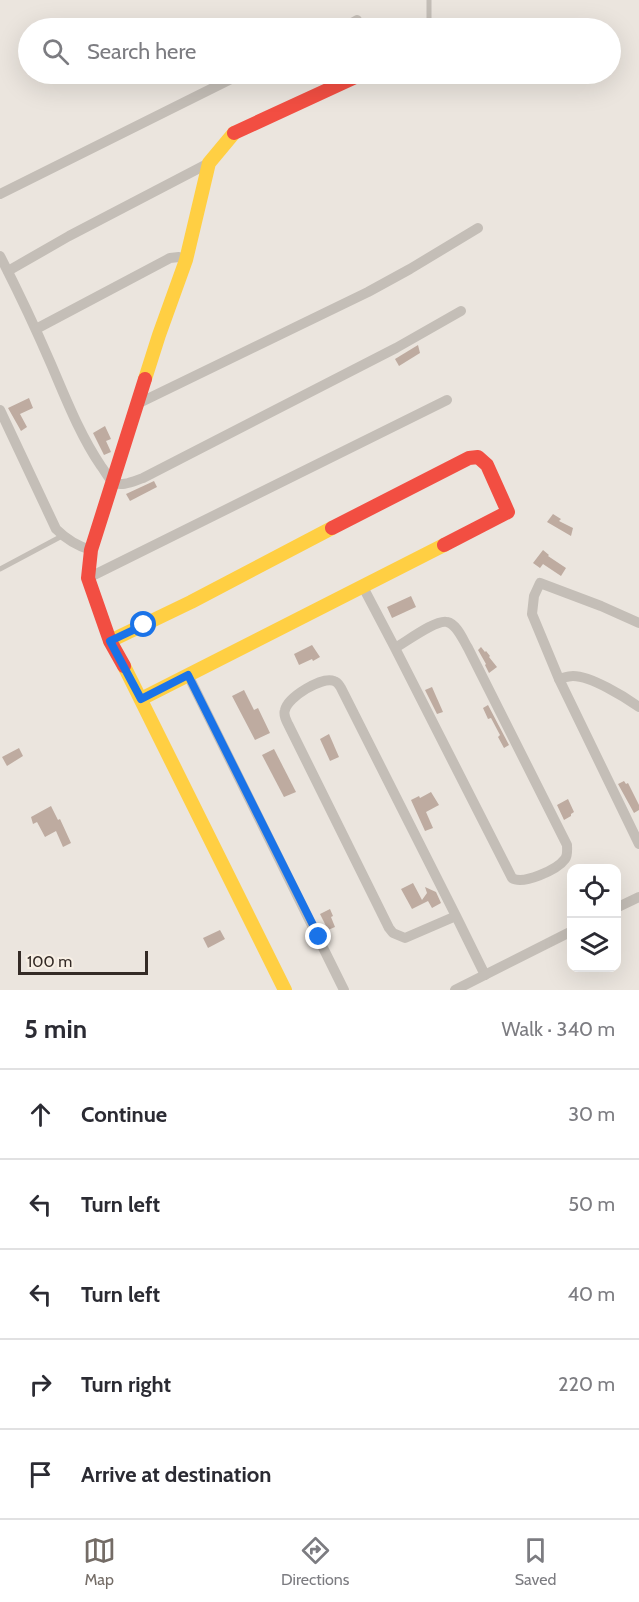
<!DOCTYPE html>
<html lang="en">
<head>
<meta charset="utf-8">
<style>
  body { margin:0; font-family:Cabin,sans-serif; background:#f7f7f7; color:#2b2b33 }
  .controls { position:absolute; right:18px; bottom:18px; display:grid; overflow:hidden; border-radius:12px; box-shadow:0 6px 24px #0002 }
  .controls button { width:54px; height:54px; display:grid; place-items:center; padding:0; border:0; border-bottom:2px solid #e1e1e2; background:#fff; color:#2b2b33; font:30px sans-serif }
  .scale { position:absolute; left:18px; bottom:15px; width:130px; box-sizing:border-box; padding-left:6px; border:3px solid #342b26; border-top:0; font-size:16px; line-height:21px; white-space:nowrap; color:#342b26; -webkit-text-stroke:4px #f8f0e5; paint-order:stroke }
  .stop { position:absolute; width:18px; height:18px; margin:-14px; border:4px solid #1a73e8; border-radius:50%; background:#fff }
  .stop.end { background:#1a73e8; border-color:#fff; box-shadow:0 2px 6px #0008 }
  .list { margin:0; padding:0; list-style:none }
  h2 { display:flex; justify-content:space-between; align-items:center; height:78px; margin:0; padding:0 24px; font-size:26px }
  h2 small { font-size:20px; font-weight:400; color:#7c7c81 }
  .list li { display:grid; grid-template-columns:39px 1fr auto; gap:18px; align-items:center; box-sizing:border-box; height:90px; padding:0 24px; border-top:2px solid #e1e1e2 }
  .list b { display:block; font-size:22px; white-space:nowrap }
  .list em { font-size:20px; font-style:normal; color:#7c7c81 }
  .icon { flex:none; width:33px; height:33px; fill:none; stroke:currentColor; stroke-width:2; stroke-linecap:round; stroke-linejoin:round }
  .map { position:relative; flex:none; width:639px; height:990px; overflow:hidden }
  .search { position:absolute; background:#fff; box-shadow:0 6px 24px #0002; left:18px; right:18px; top:18px; height:66px; display:flex; align-items:center; gap:15px; box-sizing:border-box; padding:0 21px; border-radius:33px; color:#7c7c81; font-size:22px }
  .sheet { height:528px; background:#fff }
  nav { display:flex; justify-content:space-around; align-items:center; box-sizing:border-box; height:84px; border-top:2px solid #e1e1e2; background:#fff; font-size:16px; color:#7c7c81 }
  nav a { display:grid; justify-items:center; gap:3px }
  nav .on { color:#746c66 }
  .map>svg:first-child { display:block }
  .building { fill:#beaba0 }
  .lines { fill:none; stroke-linecap:round; stroke-linejoin:round }
  .lane { stroke:#c4beb7; stroke-width:5 }
  .street { stroke:#c4beb7; stroke-width:10 }
  .slow { stroke:#ffcf43; stroke-width:14 }
  .jam { stroke:#f24e42; stroke-width:14 }
  .route { stroke:#1a73e8; stroke-width:8 }
</style>
</head>
<body>
<div class="map">
<svg width="639" height="990" viewBox="0 0 639 990">
  <rect width="100%" height="100%" fill="#ebe5de"/>
  <!-- building -->
  <g class="building">
    <polygon points="418,345 420,353 399,366 395,359"/>
    <polygon points="29,398 33,408 20,414 27,427 21,431 8,408"/>
    <polygon points="105,426 111,439 106,441 111,452 104,455 93,433"/>
    <polygon points="154,481 157,487 130,501 126,494"/>
    <polygon points="553,514 561,519 559,521 573,528 571,536 547,522"/>
    <polygon points="543,550 549,555 548,556 566,568 561,576 543,564 540,568 533,563"/>
    <polygon points="411,596 416,607 392,618 387,607"/>
    <polygon points="312,645 320,657 313,661 312,659 299,665 294,654"/>
    <polygon points="481,647 485,652 486,651 490,656 489,657 497,667 489,673 485,665 486,664 478,650"/>
    <polygon points="432,687 443,712 437,714 425,690"/>
    <polygon points="244,690 254,710 258,708 270,733 255,740 232,696"/>
    <polygon points="488,705 509,745 504,748 498,737 500,735 491,718 488,719 483,708"/>
    <polygon points="329,734 339,757 330,761 320,739"/>
    <polygon points="19,748 23,756 7,766 2,757"/>
    <polygon points="274,749 296,792 284,797 262,755"/>
    <polygon points="624,781 626,784 628,783 639,805 639,810 634,813 618,784"/>
    <polygon points="431,792 439,805 426,812 433,828 425,831 411,800 419,796 420,798"/>
    <polygon points="568,799 574,812 571,814 571,816 564,820 557,805"/>
    <polygon points="51,806 58,820 60,819 71,843 63,847 56,831 45,837 37,822 33,824 31,817"/>
    <polygon points="413,883 422,900 427,893 425,887 436,892 441,903 432,908 428,901 412,909 401,889"/>
    <polygon points="330,909 333,916 331,917 335,927 328,930 320,914"/>
    <polygon points="220,930 225,939 208,948 203,938"/>
  </g>
  <g class="lines">
    <!-- lane -->
    <g class="lane">
      <polyline points="429,28 429,0"/>
      <polyline points="0,569 62,536"/>
    </g>
    <!-- street -->
    <g class="street">
      <polyline points="343,28 357,20"/>
      <polyline points="0,194 241,74"/>
      <path d="M0,256C18,291 35,327 51,364C66,399 80,435 101,466C105,471 108,478 112,481C120,488 134,481 143,478L396,348L461,311"/>
      <polyline points="8,271 69,236 209,163"/>
      <polyline points="36,329 170,258 179,257 186,260"/>
      <polyline points="137,404 368,292 410,269 478,228"/>
      <path d="M0,410L56,529C66,539 77,546 91,550"/>
      <polyline points="88,578 447,400"/>
      <path d="M363,587L395,648L512,878C523,885 557,870 565,859C568,855 567,849 567,845L468,648C463,640 457,624 447,622C436,619 406,642 395,648"/>
      <polyline points="639,623 601,606 540,583 534,596 532,614 559,679 639,844"/>
      <polyline points="188,675 344,990"/>
      <path d="M559,679C563,678 569,676 573,676C591,676 625,697 639,707"/>
      <polyline points="616,908 639,897"/>
      <path d="M456,916L341,688C339,685 338,682 334,681C322,676 288,697 285,710C283,715 286,720 288,724L389,928L393,933L405,938L456,916L485,975"/>
      <polyline points="455,990 572,931"/>
    </g>
    <!-- slow -->
    <g class="slow">
      <polyline points="145,379 159,335 186,260 209,163 234,133"/>
      <polyline points="110,641 191,602 332,528"/>
      <polyline points="124,666 285,990"/>
      <polyline points="141,699 444,545"/>
    </g>
    <!-- jam -->
    <g class="jam">
      <polyline points="234,133 362,74"/>
      <polyline points="332,528 469,458 478,457 487,465 508,512 444,545"/>
      <polyline points="124,666 110,641 88,578 91,550 145,379"/>
    </g>
  </g>
  <g class="lines">
    <!-- route -->
    <polyline class="route" points="144,625 110,641 141,699 188,675 319,937"/>
  </g>
</svg>
<div class="controls">
<button><svg class="icon" aria-label="locate" viewBox="0 0 24 24"><circle cx="12" cy="12" r="6"/><path d="M12 2v4M12 18v4M2 12h4M18 12h4"/></svg></button>
<button><svg class="icon" aria-label="layers" viewBox="0 0 24 24"><path d="M12 4l9 5-9 5-9-5zM3 14l9 5 9-5"/></svg></button>
</div>
<div class="scale">100 m</div>
<div class="stop" style="left:144px;top:625px"></div>
<div class="stop end" style="left:319px;top:937px"></div>
<div class="search"><svg class="icon" aria-label="search" viewBox="0 0 24 24"><circle cx="10" cy="10" r="6"/><path d="M15 15l6 6"/></svg>Search here</div>
</div>
<section class="sheet">
<h2>5 min<small>Walk · 340 m</small></h2>
<ul class="list">
<li><svg class="icon" aria-label="ahead" viewBox="0 0 24 24"><path d="M12 20V5M6 11l6-6 6 6"/></svg><div><b>Continue</b></div><em>30 m</em></li>
<li><svg class="icon" aria-label="left" viewBox="0 0 24 24"><path d="M17 20v-9H6M10 6l-5 5 5 5"/></svg><div><b>Turn left</b></div><em>50 m</em></li>
<li><svg class="icon" aria-label="left" viewBox="0 0 24 24"><path d="M17 20v-9H6M10 6l-5 5 5 5"/></svg><div><b>Turn left</b></div><em>40 m</em></li>
<li><svg class="icon" aria-label="right" viewBox="0 0 24 24"><path d="M7 20v-9h11M14 6l5 5-5 5"/></svg><div><b>Turn right</b></div><em>220 m</em></li>
<li><svg class="icon" aria-label="arrive" viewBox="0 0 24 24"><path d="M6 21V4h12l-3 4 3 4H6"/></svg><div><b>Arrive at destination</b></div></li>
</ul>
</section>
<nav>
<a class="on"><svg class="icon" aria-label="map" viewBox="0 0 24 24"><path d="M3 6l6-2 6 2 6-2v14l-6 2-6-2-6 2zM9 4v14M15 6v14"/></svg>Map</a>
<a><svg class="icon" aria-label="directions" viewBox="0 0 24 24"><path d="M12 3l9 9-9 9-9-9zM9 14v-3h6M13 9l2 2-2 2"/></svg>Directions</a>
<a><svg class="icon" aria-label="saved" viewBox="0 0 24 24"><path d="M7 4h10v16l-5-4-5 4z"/></svg>Saved</a>
</nav>
</body>
</html>
